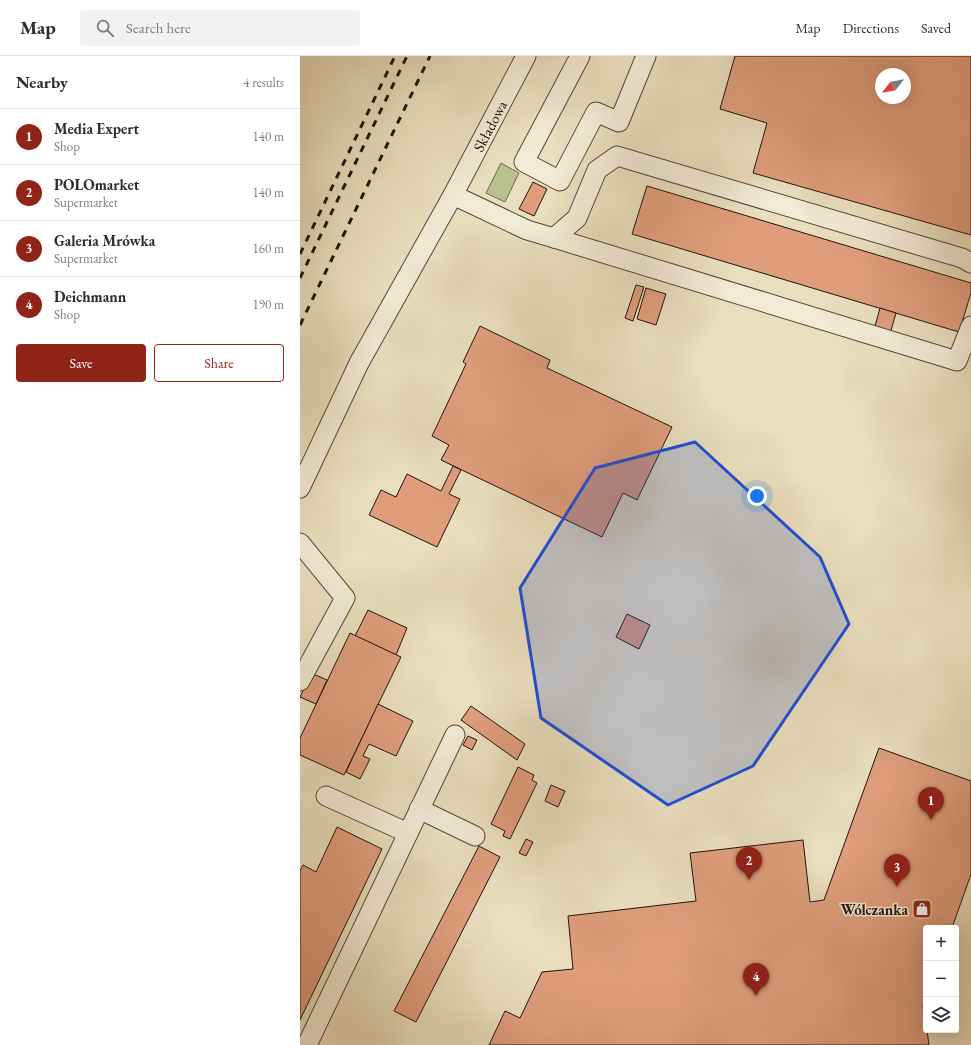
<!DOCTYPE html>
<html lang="en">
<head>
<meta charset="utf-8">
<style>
  body { margin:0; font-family:"EB Garamond",serif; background:#f2f2f3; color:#2b2b33 }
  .controls { position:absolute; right:12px; bottom:12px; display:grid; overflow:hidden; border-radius:4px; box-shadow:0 4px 16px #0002 }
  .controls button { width:36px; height:36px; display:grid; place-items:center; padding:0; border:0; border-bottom:1px solid #e1e1e2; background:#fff; color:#2b2b33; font:20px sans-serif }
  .compass { position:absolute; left:575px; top:12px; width:36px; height:36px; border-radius:50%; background:#fff; box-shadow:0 4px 16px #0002; rotate:239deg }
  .you { position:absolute; left:457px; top:440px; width:14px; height:14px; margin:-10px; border:3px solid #fff; border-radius:50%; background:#1a73e8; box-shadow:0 0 0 6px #1a73e833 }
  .badge { display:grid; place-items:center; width:26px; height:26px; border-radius:50%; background:#8f2418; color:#fff; font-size:13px; font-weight:700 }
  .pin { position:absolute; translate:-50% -33px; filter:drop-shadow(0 1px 2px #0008) }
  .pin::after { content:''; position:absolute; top:21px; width:14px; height:12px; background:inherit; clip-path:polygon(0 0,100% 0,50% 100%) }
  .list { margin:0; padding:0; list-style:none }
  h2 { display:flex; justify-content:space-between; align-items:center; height:52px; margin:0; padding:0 16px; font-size:17px }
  h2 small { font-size:13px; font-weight:400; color:#7c7c81 }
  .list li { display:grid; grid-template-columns:26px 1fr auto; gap:12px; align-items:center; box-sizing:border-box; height:56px; padding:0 16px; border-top:1px solid #e1e1e2 }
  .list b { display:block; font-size:15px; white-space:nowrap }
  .list p { margin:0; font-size:13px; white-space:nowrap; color:#7c7c81 }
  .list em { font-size:13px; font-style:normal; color:#7c7c81 }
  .actions { display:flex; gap:8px; padding:12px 16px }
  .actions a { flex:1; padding:9px 0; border:1px solid #8f2418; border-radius:4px; text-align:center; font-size:14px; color:#8f2418 }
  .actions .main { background:#8f2418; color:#fff }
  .icon { flex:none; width:22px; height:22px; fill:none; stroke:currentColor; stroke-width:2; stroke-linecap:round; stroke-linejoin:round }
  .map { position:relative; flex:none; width:671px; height:989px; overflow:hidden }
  header { display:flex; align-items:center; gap:24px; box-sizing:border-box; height:56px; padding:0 20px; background:#fff; border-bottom:1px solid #e1e1e2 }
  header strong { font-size:19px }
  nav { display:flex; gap:22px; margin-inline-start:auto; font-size:14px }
  .search { width:280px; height:36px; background:#f2f2f3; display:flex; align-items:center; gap:10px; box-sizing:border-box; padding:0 14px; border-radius:4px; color:#7c7c81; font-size:15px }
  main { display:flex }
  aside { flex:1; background:#fff }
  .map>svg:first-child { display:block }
  .green { fill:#b9c08f; stroke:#6e6a4e }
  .building { fill:#df9d7c; stroke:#23130d; fill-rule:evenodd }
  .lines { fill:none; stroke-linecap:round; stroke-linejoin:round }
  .minor-casing { stroke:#544639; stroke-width:21 }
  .minor { stroke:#f1ead5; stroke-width:19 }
  .rail { stroke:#23130d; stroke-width:3; stroke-dasharray:7 7; stroke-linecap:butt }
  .marked { fill:#1d4ed8; fill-opacity:0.2; stroke:#1d4ed8; stroke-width:3; stroke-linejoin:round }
  .labels { text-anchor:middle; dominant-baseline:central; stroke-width:3; stroke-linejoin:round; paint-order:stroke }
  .street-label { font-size:15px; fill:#23130d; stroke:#f1ead5 }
  .poi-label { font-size:15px; font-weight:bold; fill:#23130d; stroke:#f1ead5; text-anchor:end }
</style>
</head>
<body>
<header>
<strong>Map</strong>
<div class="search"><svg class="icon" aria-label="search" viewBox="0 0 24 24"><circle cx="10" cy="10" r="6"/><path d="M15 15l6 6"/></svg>Search here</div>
<nav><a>Map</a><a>Directions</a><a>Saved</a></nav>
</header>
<main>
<aside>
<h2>Nearby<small>4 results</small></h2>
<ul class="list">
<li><span class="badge">1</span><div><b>Media Expert</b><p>Shop</p></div><em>140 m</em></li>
<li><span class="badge">2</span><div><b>POLOmarket</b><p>Supermarket</p></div><em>140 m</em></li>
<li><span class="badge">3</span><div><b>Galeria Mrówka</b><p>Supermarket</p></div><em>160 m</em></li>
<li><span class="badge">4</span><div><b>Deichmann</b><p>Shop</p></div><em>190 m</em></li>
</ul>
<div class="actions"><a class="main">Save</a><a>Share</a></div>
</aside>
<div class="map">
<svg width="671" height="989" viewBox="0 0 671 989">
  <rect width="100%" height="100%" fill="#e9debe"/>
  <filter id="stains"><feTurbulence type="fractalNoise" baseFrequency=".005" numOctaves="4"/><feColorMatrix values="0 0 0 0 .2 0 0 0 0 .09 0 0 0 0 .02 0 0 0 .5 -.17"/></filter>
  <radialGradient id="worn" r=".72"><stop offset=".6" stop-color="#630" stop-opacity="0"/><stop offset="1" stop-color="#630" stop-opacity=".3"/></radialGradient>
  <!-- green -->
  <polygon class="green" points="201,107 219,117 205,146 186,137"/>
  <!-- building -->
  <g class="building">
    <path d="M435,0H671V179L453,117L467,67L420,53ZM581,18H605V42H581Z"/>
    <polygon points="233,126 247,133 234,160 219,153"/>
    <polygon points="347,130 671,227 671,237 659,276 332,178"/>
    <polygon points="336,229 344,231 333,265 325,262"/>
    <polygon points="346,232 366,238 356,269 337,263"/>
    <polygon points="580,252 596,257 590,278 574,274"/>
    <polygon points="180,270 250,304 247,312 372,371 337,444 323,437 302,481 141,404 149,389 132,380 166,308 163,306"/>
    <polygon points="153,410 161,414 149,438 160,443 137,491 69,459 81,434 96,441 107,418 141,435"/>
    <polygon points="68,554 107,572 96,599 55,580"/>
    <polygon points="327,558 350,569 339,593 316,581"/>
    <polygon points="50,577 101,601 44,719 0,699 0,682"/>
    <polygon points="11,617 27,624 16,648 0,641"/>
    <polygon points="78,648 113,665 96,700 69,688 63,700 70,703 60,723 46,716"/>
    <polygon points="171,650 225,688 217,704 161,664"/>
    <polygon points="168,680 177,684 172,694 163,689"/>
    <polygon points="579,692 671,725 671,818 652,872 626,872 626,943 623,950 626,974 627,974 629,989 189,989 205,955 220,962 242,916 273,913 268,860 396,845 390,797 503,784 510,846 524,844"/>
    <polygon points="218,711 234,719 232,724 237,727 210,783 203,780 205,775 191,768"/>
    <polygon points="251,729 265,735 258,751 245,745"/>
    <polygon points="37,771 82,793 0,964 0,815 3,809 16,816"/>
    <polygon points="226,783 233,786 226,800 219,797"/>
    <polygon points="179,790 200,801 116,966 94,955"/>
  </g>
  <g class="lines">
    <!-- minor casing -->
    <g class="minor-casing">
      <g id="minor">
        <polyline points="280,0 224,106 260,125 296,56 319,66 346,0"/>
        <polyline points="153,139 227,174 254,182 657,305 671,270"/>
        <polyline points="254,182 277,162 297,114 317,100 662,202 671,207"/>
        <path id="s1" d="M0,432L59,307L153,139L226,0"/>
        <polyline points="0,487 45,542 0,625"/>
        <polyline points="26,740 108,777"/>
        <polyline points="119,753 175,780"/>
        <polyline points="7,989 155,679"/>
      </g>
    </g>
    <!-- minor -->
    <use href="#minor" class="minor"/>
    <!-- rail -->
    <g class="rail">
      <polyline points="0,198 95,0"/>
      <polyline points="0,222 107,0"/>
      <polyline points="0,269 130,0"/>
    </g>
  </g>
  <!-- marked area -->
  <path class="marked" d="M395,386L520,501L549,568L453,710L368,749L241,662L220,532L295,412Z"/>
  <!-- icons -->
  <defs>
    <g id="shop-square" transform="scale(1)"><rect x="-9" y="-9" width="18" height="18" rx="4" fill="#8f2418" stroke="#f1ead5"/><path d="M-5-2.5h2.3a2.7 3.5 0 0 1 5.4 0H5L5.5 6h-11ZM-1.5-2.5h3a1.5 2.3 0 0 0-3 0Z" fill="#fff"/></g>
  </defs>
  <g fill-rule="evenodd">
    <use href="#shop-square" x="622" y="853"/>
  </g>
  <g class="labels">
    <!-- street labels -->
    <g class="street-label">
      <text stroke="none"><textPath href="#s1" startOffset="409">Składowa</textPath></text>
    </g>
    <!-- poi labels -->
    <g class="poi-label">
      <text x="608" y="853">Wólczanka</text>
    </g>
  </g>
  <rect width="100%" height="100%" filter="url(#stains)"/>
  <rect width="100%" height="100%" fill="url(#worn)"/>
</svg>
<div class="controls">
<button>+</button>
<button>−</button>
<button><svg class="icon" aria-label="layers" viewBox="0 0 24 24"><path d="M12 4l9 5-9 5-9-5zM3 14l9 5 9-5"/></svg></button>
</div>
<svg class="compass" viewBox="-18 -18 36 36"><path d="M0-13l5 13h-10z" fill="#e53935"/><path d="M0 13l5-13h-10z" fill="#7c7c81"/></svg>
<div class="you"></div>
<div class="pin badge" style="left:631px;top:764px">1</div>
<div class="pin badge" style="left:449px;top:824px">2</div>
<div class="pin badge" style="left:597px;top:831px">3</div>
<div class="pin badge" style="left:456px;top:940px">4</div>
</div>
</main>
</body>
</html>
